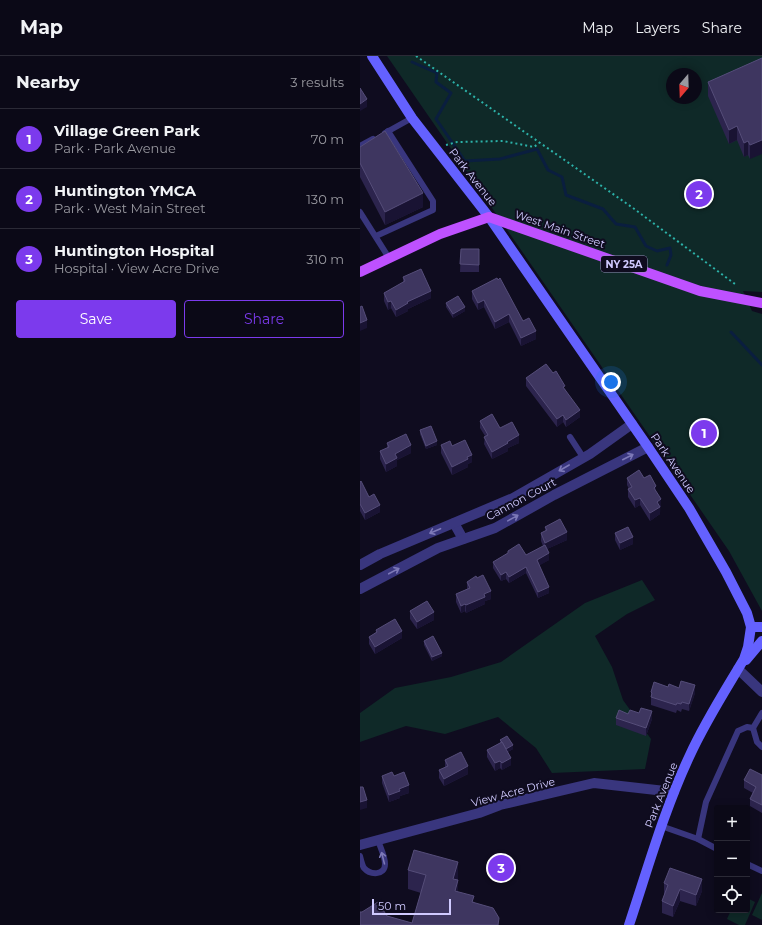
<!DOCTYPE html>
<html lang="en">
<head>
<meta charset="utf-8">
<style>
  body { margin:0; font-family:Montserrat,sans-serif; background:#141220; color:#f1f3f6 }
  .controls { position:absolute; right:12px; bottom:12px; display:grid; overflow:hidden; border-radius:4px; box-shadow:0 2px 10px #0003 }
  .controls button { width:36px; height:36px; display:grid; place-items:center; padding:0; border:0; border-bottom:1px solid #2b2a36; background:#0b0917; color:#f1f3f6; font:20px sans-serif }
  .compass { position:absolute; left:306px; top:12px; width:36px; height:36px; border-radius:50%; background:#0b0917; box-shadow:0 2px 10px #0003; rotate:199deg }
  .scale { position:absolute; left:12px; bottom:10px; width:79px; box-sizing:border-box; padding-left:4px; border:2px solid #d0caff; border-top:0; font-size:11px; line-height:14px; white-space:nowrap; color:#d0caff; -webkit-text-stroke:3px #0f0c1f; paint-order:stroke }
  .you { position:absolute; left:251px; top:326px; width:14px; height:14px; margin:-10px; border:3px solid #fff; border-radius:50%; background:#1a73e8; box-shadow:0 0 0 6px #1a73e833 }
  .badge { display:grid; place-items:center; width:26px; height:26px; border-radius:50%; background:#7c3aed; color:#fff; font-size:13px; font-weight:700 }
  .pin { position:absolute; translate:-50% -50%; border:2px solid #fff; box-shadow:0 1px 4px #0006 }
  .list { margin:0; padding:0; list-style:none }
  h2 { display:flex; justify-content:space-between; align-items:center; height:52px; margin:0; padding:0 16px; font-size:17px }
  h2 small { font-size:13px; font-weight:400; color:#9a9aa1 }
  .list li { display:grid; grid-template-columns:26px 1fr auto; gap:12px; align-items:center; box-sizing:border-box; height:60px; padding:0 16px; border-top:1px solid #2b2a36 }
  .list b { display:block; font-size:15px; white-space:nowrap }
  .list p { margin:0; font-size:13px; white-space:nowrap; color:#9a9aa1 }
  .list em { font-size:13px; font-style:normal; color:#9a9aa1 }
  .actions { display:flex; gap:8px; padding:12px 16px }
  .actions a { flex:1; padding:9px 0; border:1px solid #7c3aed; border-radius:4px; text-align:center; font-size:14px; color:#7c3aed }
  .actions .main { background:#7c3aed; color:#fff }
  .icon { flex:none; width:22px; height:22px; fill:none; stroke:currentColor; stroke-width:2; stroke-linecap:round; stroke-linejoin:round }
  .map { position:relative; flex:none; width:402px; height:869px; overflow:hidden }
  header { display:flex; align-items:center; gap:24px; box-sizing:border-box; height:56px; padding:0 20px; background:#0b0917; border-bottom:1px solid #2b2a36 }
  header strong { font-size:19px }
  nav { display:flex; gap:22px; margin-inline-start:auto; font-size:14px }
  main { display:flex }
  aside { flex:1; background:#0b0917 }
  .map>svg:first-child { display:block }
  .green { fill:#0f2928; fill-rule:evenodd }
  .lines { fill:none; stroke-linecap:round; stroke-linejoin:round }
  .stream { stroke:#0a1e3f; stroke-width:3 }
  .path { stroke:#2cb1a8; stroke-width:2; stroke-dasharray:2 3; stroke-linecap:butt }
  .lane { stroke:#39367e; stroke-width:6 }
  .street { stroke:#39367e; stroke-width:10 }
  .secondary { stroke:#6461ff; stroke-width:10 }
  .primary { stroke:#be51ff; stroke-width:10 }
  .wall { fill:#2c244d }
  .shaded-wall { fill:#191333 }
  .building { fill:#3e3660; stroke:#554d79 }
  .oneway { stroke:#7d79b8 }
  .labels { text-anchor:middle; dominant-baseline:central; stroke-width:4; stroke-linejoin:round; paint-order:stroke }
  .shield { fill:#0f0c1f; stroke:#9691bc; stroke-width:1 }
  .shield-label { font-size:10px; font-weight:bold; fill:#d0caff }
  .street-label { font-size:11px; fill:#d0caff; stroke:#0f0c1f }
</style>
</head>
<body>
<header>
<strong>Map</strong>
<nav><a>Map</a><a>Layers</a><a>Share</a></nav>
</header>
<main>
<aside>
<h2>Nearby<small>3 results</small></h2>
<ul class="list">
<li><span class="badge">1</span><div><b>Village Green Park</b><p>Park · Park Avenue</p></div><em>70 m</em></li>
<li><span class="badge">2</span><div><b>Huntington YMCA</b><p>Park · West Main Street</p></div><em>130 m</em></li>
<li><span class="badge">3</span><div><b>Huntington Hospital</b><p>Hospital · View Acre Drive</p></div><em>310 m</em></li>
</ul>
<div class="actions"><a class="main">Save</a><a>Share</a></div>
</aside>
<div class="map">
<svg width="402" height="869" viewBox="0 0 402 869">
  <rect width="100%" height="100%" fill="#0f0c1f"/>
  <!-- green -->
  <g class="green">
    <path d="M27,0H402V236L383,235L392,255L402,258V555L369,495ZM312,18H336V42H312Z"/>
    <polygon points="282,524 295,544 267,558 235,580 252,611 263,644 291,683 285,713 192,717 176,692 138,661 85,678 46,670 0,686 0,657 35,632 91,621 141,606 225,547"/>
    <polygon points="402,837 402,864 392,859"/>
    <polygon points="387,842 395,846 385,869 379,869 367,863 371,854 387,854"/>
  </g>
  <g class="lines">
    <!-- stream -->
    <g class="stream">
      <polyline points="52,6 77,17 76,26 91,37 76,63 105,105 140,103 177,93 188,114 202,121 206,139 243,153 256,168 275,171 286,190 297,195 310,192 311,199 307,209"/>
      <polyline points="371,276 402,309"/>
    </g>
    <!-- path -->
    <g class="path">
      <polyline points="56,0 273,152 375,228"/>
      <polyline points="86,89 97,86 143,85 174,91 179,87"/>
    </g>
    <!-- lane -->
    <g class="lane">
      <polyline points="25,77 52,62"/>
      <polyline points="0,90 13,83"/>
      <polyline points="0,156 29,202"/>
      <polyline points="16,180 73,154 73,145 28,75"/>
      <polyline points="210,381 223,401"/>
      <polyline points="393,672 397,686 402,691"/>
      <polyline points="301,770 338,783 357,793"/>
      <polyline points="338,783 346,746 378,675 387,671 393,672 402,657"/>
      <path d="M0,800C1,804 2,809 4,812C10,819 25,820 25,808C25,800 20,791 18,784"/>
      <polyline points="387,808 402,815"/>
    </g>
    <!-- street -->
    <g class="street">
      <polyline points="94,467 103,483"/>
      <polyline points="0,509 20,498 153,442 230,398 272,368"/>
      <polyline points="0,533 78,492 135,472 194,439 288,391"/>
      <polyline points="378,613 402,636"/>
      <polyline points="0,789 119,757 140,749 234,727 314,736"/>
    </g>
    <!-- secondary -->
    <g class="secondary">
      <path d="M12,0L52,62L129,161L288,391L329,452L366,516L387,557L391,571L388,591L384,603C365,635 345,666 330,699C304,754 288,812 269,869"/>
      <polyline points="391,571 402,571"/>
      <polyline points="386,604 402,585"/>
    </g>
    <!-- primary -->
    <polyline class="primary" points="0,216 80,178 129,161 340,235 402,247"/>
  </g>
  <!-- wall -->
  <g class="wall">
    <polygon points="402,2 390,103 388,99 384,101 377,84 369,88 348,40 348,26"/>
    <polygon points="0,91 63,151 25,169 0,121"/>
    <polygon points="101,193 119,193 119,216 100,216"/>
    <polygon points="43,221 71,242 48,253 48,255 36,261 31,252 28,254 24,245 24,237 43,227"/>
    <polygon points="112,235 163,265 176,283 161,290 149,266 135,273 124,251 118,254 112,243"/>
    <polygon points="86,247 105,255 93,262 86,251"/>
    <polygon points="166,322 205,333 220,361 206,371 203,366 197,371 166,330"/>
    <polygon points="120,365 140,372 159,387 148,392 148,395 132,403 124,388 125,380 120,372"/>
    <polygon points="60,374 77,389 66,393 60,378"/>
    <polygon points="27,387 51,397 37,404 37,410 26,416 20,403 20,395 27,392"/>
    <polygon points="81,389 92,390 112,406 108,408 108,411 92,419 81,397"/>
    <polygon points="267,422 284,422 296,436 301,451 300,451 300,458 290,465 280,449 275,452 268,441 268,433 269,433 267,429"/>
    <polygon points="0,426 9,441 20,456 5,464 0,455"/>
    <polygon points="185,471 207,484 187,493 189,504 179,509 189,537 178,542 166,517 149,527 146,523 141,525 133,512 133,506 148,497 148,495 166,499 183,490 181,485 181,477 185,475"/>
    <polygon points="255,477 273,488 260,494 255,484"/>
    <polygon points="107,526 131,543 125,545 125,548 106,557 105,555 101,557 96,546 96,538 107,533"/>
    <polygon points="50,555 74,564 57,573 50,563"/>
    <polygon points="16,574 42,582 15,598 9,588 9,581 16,577"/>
    <polygon points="64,585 82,600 72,605 64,589"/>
    <polygon points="308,631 335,637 329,655 322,653 321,656 317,654 316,657 291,649 291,636"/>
    <polygon points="268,658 292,663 286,680 256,669 256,662"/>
    <polygon points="140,684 153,693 148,696 151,709 142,714 140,712 135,715 127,701 127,694 140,687"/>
    <polygon points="85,704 108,718 84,730 79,722 79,714 85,712"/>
    <polygon points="402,719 402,757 390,750 390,743 393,737 384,732 384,724"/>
    <polygon points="22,720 34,720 49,737 40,740 40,742 29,746 22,727"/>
    <polygon points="98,806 98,836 114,846 139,869 0,869 27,860 52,867 61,837 48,833 48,814"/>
    <polygon points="304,827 342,835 336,850 320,845 313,861 302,857 302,845 304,839"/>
  </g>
  <!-- shaded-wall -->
  <g class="shaded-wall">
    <polygon points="7,43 7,51 0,55 0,48"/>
    <polygon points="377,70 377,84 369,88 369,74"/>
    <polygon points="402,84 402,98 390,103 390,89"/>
    <polygon points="388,85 388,99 384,101 384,87"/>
    <polygon points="63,137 63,151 25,169 25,156"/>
    <polygon points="71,235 71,242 48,253 48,255 36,261 36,254 47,246"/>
    <polygon points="124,244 124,251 118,254 118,247"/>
    <polygon points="31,245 31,252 28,254 28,246"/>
    <polygon points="105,251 105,255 93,262 93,258"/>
    <polygon points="149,258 149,266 135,273 135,266"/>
    <polygon points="7,264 7,272 0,275 0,267"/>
    <polygon points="176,275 176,283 161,290 161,282"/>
    <polygon points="220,354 220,361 206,371 206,364"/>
    <polygon points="203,359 203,366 197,371 197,363"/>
    <polygon points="159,379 159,387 148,392 148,395 132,403 132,396 147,386"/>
    <polygon points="77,385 77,389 66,393 66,390"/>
    <polygon points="51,389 51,397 37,404 37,410 26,416 26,408 35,398"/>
    <polygon points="112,399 112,406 108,408 108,411 92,419 92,411 107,401"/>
    <polygon points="296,430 296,437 294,432"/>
    <polygon points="280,442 280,449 275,452 275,444"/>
    <polygon points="301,443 300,458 290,465 290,457 297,446"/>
    <polygon points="20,449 20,456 5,464 5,457"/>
    <polygon points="207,476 207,484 185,494 185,487"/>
    <polygon points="273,481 273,488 260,494 260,487"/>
    <polygon points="189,497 189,504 177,511 177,504"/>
    <polygon points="166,511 166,517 149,527 149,521"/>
    <polygon points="146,516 146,523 141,525 141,519"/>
    <polygon points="189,531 189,537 178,542 178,536"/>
    <polygon points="131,535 131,543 125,545 125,548 106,557 106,549 124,538"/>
    <polygon points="105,548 105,555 101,557 101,550"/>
    <polygon points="74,556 74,564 57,573 57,566"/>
    <polygon points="42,575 42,582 15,598 15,591"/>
    <polygon points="82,597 82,600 72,605 72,601"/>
    <polygon points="335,629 335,637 329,655 329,648"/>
    <polygon points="292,655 292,663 286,680 286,672"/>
    <polygon points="153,689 153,693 146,697 146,693"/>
    <polygon points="151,702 151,709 142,714 142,707"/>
    <polygon points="140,705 140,712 135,715 135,707"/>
    <polygon points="108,710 108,718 84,730 84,723"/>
    <polygon points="49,729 49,737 40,740 40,742 29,746 29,739 39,733"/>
    <polygon points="7,744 7,752 0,754 0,746"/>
    <polygon points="98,806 98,825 93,823"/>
    <polygon points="342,823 342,835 336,850 336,839"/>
    <polygon points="98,824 98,844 95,835"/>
    <polygon points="320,833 320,845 313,861 313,850"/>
  </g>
  <!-- building -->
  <g class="building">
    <polygon points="402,2 402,84 390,89 388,85 384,87 377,70 369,74 348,26"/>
    <polygon points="0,32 7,43 0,48"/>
    <polygon points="25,75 63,137 25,156 0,107 0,91"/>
    <polygon points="101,193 119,193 119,209 100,208"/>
    <polygon points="61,213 71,235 47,246 48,247 36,254 31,245 28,246 24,237 45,225 43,221"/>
    <polygon points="137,222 138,224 140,222 163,265 169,262 176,275 161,282 149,258 135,266 124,244 118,247 112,235"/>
    <polygon points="98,240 105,251 93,258 86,247"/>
    <polygon points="2,250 7,264 0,267 0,251"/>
    <polygon points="186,308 193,317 196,315 205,330 203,331 220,354 206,364 203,359 197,363 166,322"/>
    <polygon points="132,358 140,372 152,366 159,379 147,386 148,387 132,396 124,381 128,379 120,365"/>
    <polygon points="71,370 77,385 66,390 60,374"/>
    <polygon points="46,378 51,389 35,398 37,402 26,408 20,395 29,391 27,387"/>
    <polygon points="105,384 112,399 107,401 108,403 92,411 81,389 90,385 92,390"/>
    <polygon points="279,414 284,422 290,419 296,430 294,432 301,443 297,446 300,451 290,457 280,442 275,444 268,433 272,431 267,422"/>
    <polygon points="1,425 9,441 14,438 20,449 5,457 0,448 0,426"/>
    <polygon points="200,463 207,476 185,487 181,477 187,474 185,471"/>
    <polygon points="268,471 273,481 260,487 255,477"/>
    <polygon points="159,488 166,499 185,489 189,497 177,504 189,531 178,536 166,511 149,521 146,516 141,519 133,506 148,497 148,495"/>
    <polygon points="123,519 131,535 124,538 125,541 106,549 105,548 101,550 96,538 110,532 107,526 116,520 117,522"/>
    <polygon points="67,545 74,556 57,566 50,555"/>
    <polygon points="35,563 42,575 15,591 9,581 17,576 16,574"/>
    <polygon points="73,580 82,597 72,601 64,585"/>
    <polygon points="321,625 335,629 329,648 322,646 321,648 317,647 316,649 291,641 292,637 291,636 294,626 308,631 309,628 319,632"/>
    <polygon points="281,652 292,655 286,672 256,662 259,654 268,658 270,654 279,657"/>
    <polygon points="147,680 153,689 146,693 142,686 140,684"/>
    <polygon points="142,686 151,702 142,707 140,705 135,707 127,694"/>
    <polygon points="101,696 108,710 84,723 79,714 88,710 85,704"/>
    <polygon points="390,713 402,719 402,749 390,743 396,731 384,724"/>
    <polygon points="32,716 34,720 44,716 49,729 39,733 40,735 29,739 22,720"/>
    <polygon points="0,731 3,731 7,744 0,746"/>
    <polygon points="54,794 98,806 93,823 98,824 95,835 114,840 112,846 133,852 139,862 138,869 0,869 0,856 2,856 18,846 27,860 52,867 66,819 48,814"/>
    <polygon points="310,812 342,823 336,839 320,833 313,850 302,845 308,829 304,827"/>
  </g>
  <!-- one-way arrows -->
  <defs><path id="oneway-shaft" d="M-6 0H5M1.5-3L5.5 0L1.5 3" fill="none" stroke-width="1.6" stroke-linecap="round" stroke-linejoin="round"/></defs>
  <g class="oneway">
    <use href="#oneway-shaft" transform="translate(268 401) rotate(-27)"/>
    <use href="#oneway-shaft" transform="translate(204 412) rotate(150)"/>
    <use href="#oneway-shaft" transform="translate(153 462) rotate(-29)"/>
    <use href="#oneway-shaft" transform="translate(75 475) rotate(157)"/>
    <use href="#oneway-shaft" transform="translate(34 515) rotate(-28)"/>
    <use href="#oneway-shaft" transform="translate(23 802) rotate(-104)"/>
  </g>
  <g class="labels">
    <!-- shield labels -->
    <rect class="shield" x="241" y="200" width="46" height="16" rx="3"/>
    <g class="shield-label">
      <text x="264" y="208">NY 25A</text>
    </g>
    <!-- street labels -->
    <g class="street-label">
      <text transform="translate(113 121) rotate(52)">Park Avenue</text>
      <text transform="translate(200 173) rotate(19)">West Main Street</text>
      <text transform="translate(313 407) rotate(56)">Park Avenue</text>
      <text transform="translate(161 443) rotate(-28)">Cannon Court</text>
      <text transform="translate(153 736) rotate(-15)">View Acre Drive</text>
      <text transform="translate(301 739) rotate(-68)">Park Avenue</text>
    </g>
  </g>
</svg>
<div class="controls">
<button>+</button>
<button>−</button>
<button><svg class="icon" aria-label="locate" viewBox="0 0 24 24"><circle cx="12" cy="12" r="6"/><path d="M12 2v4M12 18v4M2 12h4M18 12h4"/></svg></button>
</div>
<svg class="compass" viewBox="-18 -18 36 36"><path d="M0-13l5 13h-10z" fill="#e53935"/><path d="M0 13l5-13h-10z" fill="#9a9aa1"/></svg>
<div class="scale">50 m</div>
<div class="you"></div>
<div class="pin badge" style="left:344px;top:377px">1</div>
<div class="pin badge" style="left:339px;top:138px">2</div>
<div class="pin badge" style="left:141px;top:812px">3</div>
</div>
</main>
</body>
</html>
